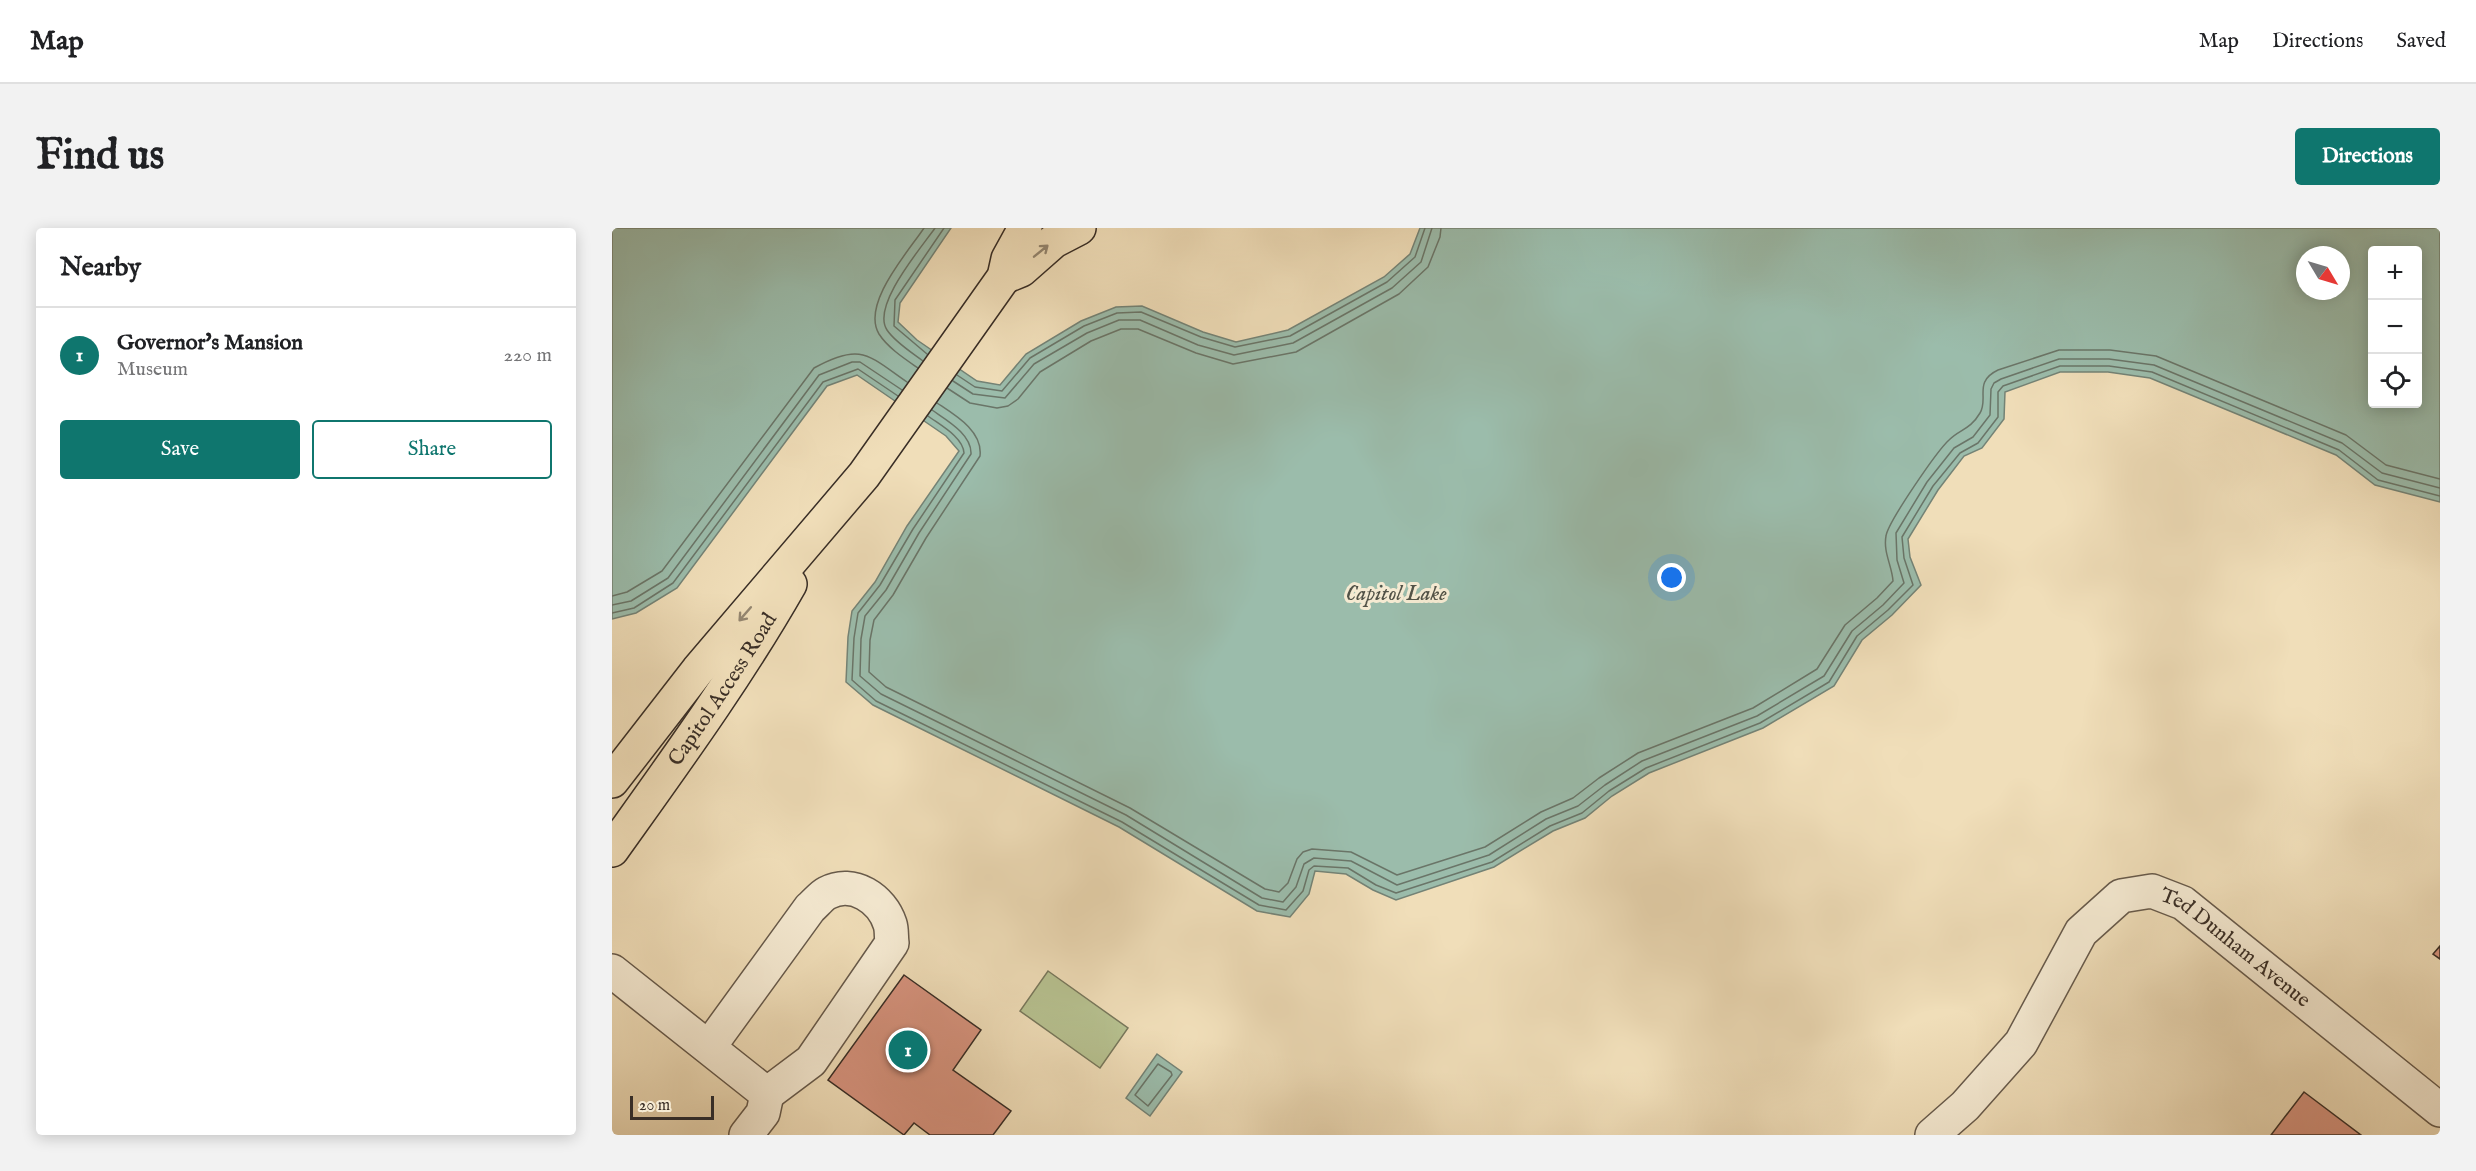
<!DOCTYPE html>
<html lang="en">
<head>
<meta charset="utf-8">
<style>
  body { margin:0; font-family:"IM FELL English",serif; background:#f2f2f2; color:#202124 }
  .controls { position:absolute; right:18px; top:18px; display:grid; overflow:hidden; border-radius:6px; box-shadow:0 3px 15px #0003 }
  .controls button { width:54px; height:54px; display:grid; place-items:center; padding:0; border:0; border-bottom:2px solid #e0e0e0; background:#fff; color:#202124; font:30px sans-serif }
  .compass { position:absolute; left:1684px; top:18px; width:54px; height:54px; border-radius:50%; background:#fff; box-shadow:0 3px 15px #0003; rotate:128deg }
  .scale { position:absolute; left:18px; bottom:15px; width:84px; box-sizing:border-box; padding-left:6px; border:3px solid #392e26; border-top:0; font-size:16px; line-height:21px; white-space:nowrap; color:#392e26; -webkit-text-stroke:4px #f5ead2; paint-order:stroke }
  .you { position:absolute; left:1060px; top:350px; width:21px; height:21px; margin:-15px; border:4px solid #fff; border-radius:50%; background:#1a73e8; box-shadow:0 0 0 9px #1a73e833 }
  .badge { display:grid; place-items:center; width:39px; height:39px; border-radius:50%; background:#0f766e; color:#fff; font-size:20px; font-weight:700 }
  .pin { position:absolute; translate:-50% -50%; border:3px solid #fff; box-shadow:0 2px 6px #0006 }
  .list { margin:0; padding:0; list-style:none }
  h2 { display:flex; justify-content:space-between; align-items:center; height:78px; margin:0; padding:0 24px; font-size:26px }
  h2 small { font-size:20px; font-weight:400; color:#757577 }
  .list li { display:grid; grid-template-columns:39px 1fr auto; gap:18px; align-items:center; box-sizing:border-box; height:96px; padding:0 24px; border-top:2px solid #e0e0e0 }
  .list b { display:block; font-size:22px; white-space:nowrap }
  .list p { margin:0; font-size:20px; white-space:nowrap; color:#757577 }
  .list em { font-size:20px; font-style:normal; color:#757577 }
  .actions { display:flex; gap:12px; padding:18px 24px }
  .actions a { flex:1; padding:14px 0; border:2px solid #0f766e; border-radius:6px; text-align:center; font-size:21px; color:#0f766e }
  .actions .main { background:#0f766e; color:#fff }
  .icon { flex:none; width:33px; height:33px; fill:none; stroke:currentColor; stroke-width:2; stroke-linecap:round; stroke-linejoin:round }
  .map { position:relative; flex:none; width:1828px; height:907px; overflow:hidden; border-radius:6px }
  header { display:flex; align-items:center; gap:36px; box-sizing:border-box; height:84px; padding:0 30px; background:#fff; border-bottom:2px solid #e0e0e0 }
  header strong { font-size:28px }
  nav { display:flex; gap:33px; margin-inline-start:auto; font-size:21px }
  .intro { display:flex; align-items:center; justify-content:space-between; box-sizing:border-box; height:144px; padding:0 36px }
  h1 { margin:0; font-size:42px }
  .button { padding:15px 27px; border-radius:6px; background:#0f766e; color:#fff; font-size:21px; font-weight:700 }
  main { display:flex; gap:36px; padding:0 36px }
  aside { flex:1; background:#fff; border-radius:6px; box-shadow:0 3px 15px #0003 }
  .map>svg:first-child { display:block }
  .green { fill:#b7c291; stroke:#78785c; stroke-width:1.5 }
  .water { fill:#9bbcab; stroke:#748376; stroke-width:1.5; fill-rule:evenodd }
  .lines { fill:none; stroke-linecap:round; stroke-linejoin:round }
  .shore { stroke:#6a7568; stroke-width:1.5 }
  .building { fill:#d6937e; stroke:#392e26; stroke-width:1.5 }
  .minor-casing { stroke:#675a4b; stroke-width:36 }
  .major-casing { stroke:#392e26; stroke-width:36 }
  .minor { stroke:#f5ead2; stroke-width:33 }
  .major { stroke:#f0deb9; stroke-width:33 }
  .oneway { stroke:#948670 }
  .labels { text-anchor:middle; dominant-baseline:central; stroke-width:6; stroke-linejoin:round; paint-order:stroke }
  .street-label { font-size:21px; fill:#392e26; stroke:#f5ead2 }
  .water-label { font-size:22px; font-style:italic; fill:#525247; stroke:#f5ead2 }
</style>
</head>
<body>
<header>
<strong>Map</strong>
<nav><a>Map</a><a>Directions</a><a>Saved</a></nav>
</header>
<div class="intro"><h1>Find us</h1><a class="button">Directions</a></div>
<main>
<aside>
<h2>Nearby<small></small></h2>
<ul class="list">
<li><span class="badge">1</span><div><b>Governor's Mansion</b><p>Museum</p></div><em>220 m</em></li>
</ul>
<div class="actions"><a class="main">Save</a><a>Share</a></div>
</aside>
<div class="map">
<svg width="1828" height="907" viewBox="0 0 1828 907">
  <rect width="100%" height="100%" fill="#f0deb9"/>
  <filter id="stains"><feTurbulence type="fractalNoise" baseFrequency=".00333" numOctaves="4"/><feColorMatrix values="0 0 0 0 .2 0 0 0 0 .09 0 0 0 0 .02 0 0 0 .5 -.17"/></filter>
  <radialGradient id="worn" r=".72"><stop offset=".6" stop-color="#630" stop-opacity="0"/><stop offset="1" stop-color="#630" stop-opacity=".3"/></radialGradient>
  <!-- green -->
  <polygon class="green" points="436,743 516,800 488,840 408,783"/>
  <!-- water -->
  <g class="water">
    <path d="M0,0H339L288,75L286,94L305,112L365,153L388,157L414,126L469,93L504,79L530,78L591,104L624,114L676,102L772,49L798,26L808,0H1828V274L1763,257L1724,227L1538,150L1496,144H1448L1393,164L1392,191L1370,220L1352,228L1326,262L1296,311L1298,329L1309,357L1280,387L1250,412L1222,458L1151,500L1037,545L1000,568L973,590L941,603L882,639L784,672L761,662L734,646L703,643L697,666L678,689L645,683L507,599L261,477L234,454L236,409L240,383L263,354L295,298L347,223L334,208L245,147L215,158L65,360L24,385L0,391ZM1760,22H1806V176H1760ZM1693,27H1729V63H1693Z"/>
    <polygon points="545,826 570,844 538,888 514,870"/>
  </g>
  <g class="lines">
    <!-- shore -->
    <g class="shore">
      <polyline points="315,126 282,98 283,72 332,0"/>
      <path d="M311,133C299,124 283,114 275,102C259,78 309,20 323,0"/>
      <path d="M306,140C293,131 276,120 267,106C249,76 296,24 312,0"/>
      <polyline points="345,147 363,159 390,163 418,130 472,98 505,85 529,84 589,109 623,119 678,108 775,54 803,29 813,0"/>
      <polyline points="341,153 361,166 393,170 422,136 475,105 507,92 528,92 586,117 622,127 681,115 780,60 809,34 820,0"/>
      <polyline points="335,160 358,175 385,180 396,178 406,171 428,144 479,113 509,101 526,101 584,125 621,136 684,124 787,66 816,39 828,9 829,0"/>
      <path d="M325,175C343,187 371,203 368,228L314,310L281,367L262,392L258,412L257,444L274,459L518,580L653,661L667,664L676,655L685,631L691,624L700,621L739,624L785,647L873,619L929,584L961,570L987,550L1026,525L1141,480L1205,441L1233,397L1265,370L1281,353C1280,338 1271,324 1274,308C1276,294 1325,223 1337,212C1348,201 1358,202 1368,185C1377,170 1361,154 1386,142L1447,122H1498L1544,128L1734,207L1774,237L1828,251"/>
      <path d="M320,182C334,192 360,206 359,226L307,305L274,362L253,388L249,411L248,448L269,466L514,587L650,670L671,674L684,659L692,636L702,630L739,633L785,657L877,627L934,591L966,578L993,557L1030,533L1145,488L1212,448L1240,403L1271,377L1292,355L1285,332L1284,305L1315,254L1342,220L1361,209L1378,187L1379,161L1382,155L1389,151L1447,131H1497L1542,137L1730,215L1770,245L1828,260"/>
      <path d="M316,188C328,197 351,209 352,225L301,301L268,357L246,385L242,410L240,452L264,473L510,594L647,677L674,682L691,663L697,642L702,638L736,640L764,657L784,665L880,634L938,598L970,585L997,563L1034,540L1148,495L1217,454L1245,408L1276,382L1301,357L1292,330L1290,309L1321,258L1348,225L1366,215L1386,189V164L1391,158L1448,138H1497L1540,144L1727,222L1766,252L1828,268"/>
      <path d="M0,368L15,364L50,343L202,140C249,114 256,127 295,154"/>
      <polyline points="0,377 19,373 56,350 207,147 240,134 248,134 290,162"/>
      <polyline points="0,385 22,380 61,355 211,154 246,141 286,168"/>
      <polygon points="546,836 559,844 560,847 536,878 523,867"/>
    </g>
  </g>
  <!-- building -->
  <g class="building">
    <polygon points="1828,718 1828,731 1821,726"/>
    <polygon points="292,747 369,802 341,842 399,883 381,907 318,907 302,895 292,907 216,852"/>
    <polygon points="1692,864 1749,907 1659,907"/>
  </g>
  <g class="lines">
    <!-- minor casing -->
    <g class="minor-casing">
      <g id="minor">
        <polyline points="0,743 155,866 151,885 134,907"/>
        <path d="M97,819L198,680C203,676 209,668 215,665C241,651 270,671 278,696C280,702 279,709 280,715L199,833L155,866"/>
        <path id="s1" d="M1320,907L1353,878L1409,815L1469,704L1509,668L1540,663L1571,675L1828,882"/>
      </g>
    </g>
    <!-- major casing -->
    <g class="major-casing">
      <g id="major">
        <polyline points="392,49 409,42 442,13 467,0"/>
        <polyline points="0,553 86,442 252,247 392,49 396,31 413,0"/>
        <path id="s2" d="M0,622C62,535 125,449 178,356"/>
      </g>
    </g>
    <!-- minor -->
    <use href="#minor" class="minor"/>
    <!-- major -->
    <use href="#major" class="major"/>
  </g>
  <!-- one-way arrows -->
  <defs><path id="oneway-shaft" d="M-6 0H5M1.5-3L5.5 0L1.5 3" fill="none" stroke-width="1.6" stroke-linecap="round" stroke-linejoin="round" transform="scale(1.5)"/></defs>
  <g class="oneway">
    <use href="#oneway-shaft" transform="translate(429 23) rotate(-39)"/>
    <use href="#oneway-shaft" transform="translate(133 386) rotate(131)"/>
  </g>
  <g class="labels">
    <!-- street labels -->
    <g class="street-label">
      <text stroke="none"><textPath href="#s2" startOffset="195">Capitol Access Road</textPath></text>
      <text stroke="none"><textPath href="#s1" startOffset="441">Ted Dunham Avenue</textPath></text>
    </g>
    <!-- water labels -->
    <g class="water-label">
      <text x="784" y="366">Capitol Lake</text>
    </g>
  </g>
  <rect width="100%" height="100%" filter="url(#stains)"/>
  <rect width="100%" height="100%" fill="url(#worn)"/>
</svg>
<div class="controls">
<button>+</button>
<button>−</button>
<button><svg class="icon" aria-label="locate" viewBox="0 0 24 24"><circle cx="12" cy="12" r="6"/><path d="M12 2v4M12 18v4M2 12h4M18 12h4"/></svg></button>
</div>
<svg class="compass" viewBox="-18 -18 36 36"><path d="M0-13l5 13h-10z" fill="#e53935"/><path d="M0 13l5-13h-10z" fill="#757577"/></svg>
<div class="scale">20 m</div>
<div class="you"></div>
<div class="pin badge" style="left:296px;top:822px">1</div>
</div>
</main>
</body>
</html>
